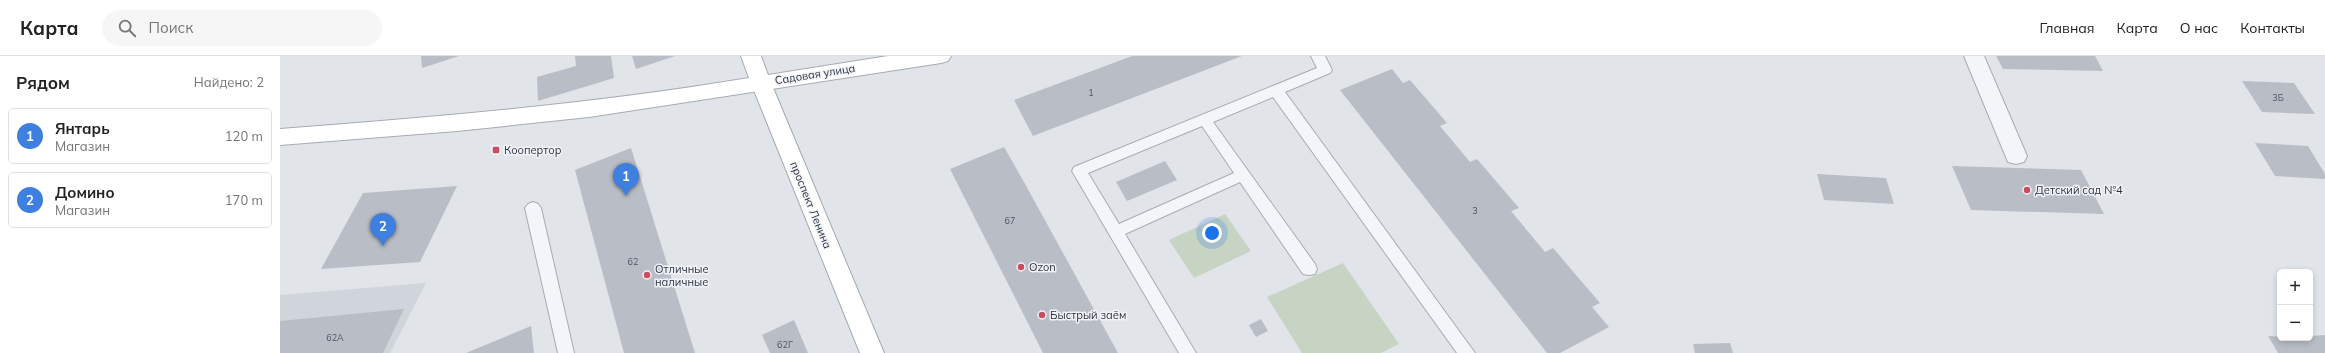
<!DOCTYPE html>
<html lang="ru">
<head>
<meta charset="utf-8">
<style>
  body { margin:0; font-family:Mulish,sans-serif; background:#f6f6f6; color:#222 }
  .controls { position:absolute; right:12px; bottom:12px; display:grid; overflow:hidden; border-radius:6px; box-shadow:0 2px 6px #0003 }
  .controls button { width:36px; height:36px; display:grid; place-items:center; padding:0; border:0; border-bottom:1px solid #e0e0e0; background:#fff; color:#222; font:20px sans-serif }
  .you { position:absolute; left:932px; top:177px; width:14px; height:14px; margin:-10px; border:3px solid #fff; border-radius:50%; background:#1a73e8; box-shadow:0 0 0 6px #1a73e833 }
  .badge { display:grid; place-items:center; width:26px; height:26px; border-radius:50%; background:#c84d5f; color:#fff; font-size:13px; font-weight:700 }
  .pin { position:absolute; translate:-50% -33px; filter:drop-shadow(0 1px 2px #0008) }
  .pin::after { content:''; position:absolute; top:21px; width:14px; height:12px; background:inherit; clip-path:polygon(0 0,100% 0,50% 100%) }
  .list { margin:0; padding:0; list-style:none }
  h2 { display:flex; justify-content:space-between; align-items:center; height:52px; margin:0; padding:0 16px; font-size:17px }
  h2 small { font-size:13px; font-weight:400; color:#767676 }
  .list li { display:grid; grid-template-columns:26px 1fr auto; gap:12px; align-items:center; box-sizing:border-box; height:56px; margin:0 8px 8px; padding:0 8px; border:1px solid #e0e0e0; border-radius:6px }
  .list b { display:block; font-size:15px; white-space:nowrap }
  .list p { margin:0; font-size:13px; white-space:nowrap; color:#767676 }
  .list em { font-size:13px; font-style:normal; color:#767676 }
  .icon { flex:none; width:22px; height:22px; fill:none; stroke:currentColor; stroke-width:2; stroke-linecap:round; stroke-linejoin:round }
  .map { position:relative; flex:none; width:2045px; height:297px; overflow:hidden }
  header { display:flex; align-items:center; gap:24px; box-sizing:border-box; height:56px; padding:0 20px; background:#fff; border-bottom:1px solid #e0e0e0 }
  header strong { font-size:19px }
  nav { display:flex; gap:22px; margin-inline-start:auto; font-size:14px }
  .search { width:280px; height:36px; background:#f6f6f6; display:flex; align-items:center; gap:10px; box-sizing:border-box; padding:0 14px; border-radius:22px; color:#767676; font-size:15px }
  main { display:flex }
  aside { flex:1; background:#fff }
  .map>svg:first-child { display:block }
  .built { fill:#d0d4db }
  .green { fill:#c7d3c3 }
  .building { fill:#b9bec6 }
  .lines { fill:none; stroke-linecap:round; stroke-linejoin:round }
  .lane-casing { stroke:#a6abb3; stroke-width:2 }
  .street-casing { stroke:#a6abb3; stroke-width:2 }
  .secondary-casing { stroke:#a6abb3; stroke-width:2 }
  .primary-casing { stroke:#a1a9b4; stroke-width:2 }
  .lane { fill:#f4f5f8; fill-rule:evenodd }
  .street { fill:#f4f5f8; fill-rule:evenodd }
  .secondary { fill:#fff; fill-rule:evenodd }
  .primary { fill:#fff; fill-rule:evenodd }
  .poi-dot { fill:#c84d5f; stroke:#f1f3f7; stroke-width:1.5 }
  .labels { text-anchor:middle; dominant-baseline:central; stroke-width:3; stroke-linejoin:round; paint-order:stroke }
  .number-label { font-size:9px; fill:#4e5562 }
  .street-label { font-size:11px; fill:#2a3240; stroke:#f1f3f7 }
  .poi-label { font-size:11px; fill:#2a3240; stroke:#f1f3f7; text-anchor:start }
</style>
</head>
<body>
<header>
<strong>Карта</strong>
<div class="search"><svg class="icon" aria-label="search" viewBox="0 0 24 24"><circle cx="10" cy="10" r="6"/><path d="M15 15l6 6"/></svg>Поиск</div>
<nav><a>Главная</a><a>Карта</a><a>О нас</a><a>Контакты</a></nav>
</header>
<main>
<aside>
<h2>Рядом<small>Найдено: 2</small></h2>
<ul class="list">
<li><span class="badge" style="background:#3f7fe0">1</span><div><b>Янтарь</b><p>Магазин</p></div><em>120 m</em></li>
<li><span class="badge" style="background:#3f7fe0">2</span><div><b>Домино</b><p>Магазин</p></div><em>170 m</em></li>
</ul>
</aside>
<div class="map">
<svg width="2045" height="297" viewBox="0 0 2045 297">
  <rect width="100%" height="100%" fill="#e1e4e9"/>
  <!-- built -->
  <polygon class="built" points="146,227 110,297 0,297 0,239"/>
  <!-- green -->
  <g class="green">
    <polygon points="945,158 971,195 914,222 889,184"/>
    <polygon points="1063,207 1119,288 1101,297 1022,297 987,241"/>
  </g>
  <!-- building -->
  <g class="building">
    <polygon points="141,0 179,0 142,12"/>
    <polygon points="295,0 331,0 334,22 258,45 257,21 296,10"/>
    <polygon points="352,0 395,0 356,13"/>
    <polygon points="852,0 962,0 753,80 734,44"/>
    <polygon points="1716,0 1815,0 1823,15 1723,13"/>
    <polygon points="1112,13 1123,27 1130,24 1167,67 1160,70 1190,106 1197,103 1239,152 1231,155 1265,196 1273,192 1320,247 1312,251 1329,271 1280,297 1267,297 1060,34"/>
    <polygon points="1962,25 2014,27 2035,58 1982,56"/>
    <polygon points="1975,87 2028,90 2045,118 2045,123 1995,120"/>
    <polygon points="724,91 744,126 838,297 763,297 670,113"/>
    <polygon points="351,92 415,297 344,297 295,114"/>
    <polygon points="885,105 897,124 847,145 836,126"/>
    <polygon points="1672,110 1801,114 1824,158 1691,154"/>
    <polygon points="1537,118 1606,122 1614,148 1544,144"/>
    <polygon points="177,130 140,206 41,213 83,137"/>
    <polygon points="124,253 103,297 0,297 0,265"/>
    <polygon points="981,263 988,275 976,281 969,269"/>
    <polygon points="514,264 528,297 490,297 482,279"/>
    <polygon points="251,270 254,297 186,297"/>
    <polygon points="2045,279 2045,297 1998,297 1988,280 2030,282 2030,280"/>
    <polygon points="1450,287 1453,297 1415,297 1413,288"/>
  </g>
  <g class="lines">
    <!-- lane casing -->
    <g class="lane-casing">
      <g id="lane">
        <path d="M1031,0H1045L1052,14L1050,17L1005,36L1195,297H1177L993,41L933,66L1035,208L1037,213L1035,218L1029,219L1023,218L960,126L845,178L916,297H899L792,115L794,111L1037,12ZM922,70L954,117L839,168L808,117Z"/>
        <polygon points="253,146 258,148 261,152 294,297 278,297 245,152 248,148"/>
      </g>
    </g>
    <!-- street casing -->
    <g class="street-casing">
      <polygon id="street" points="1684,0 1704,0 1747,100 1744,106 1736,108 1728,106"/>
    </g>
    <!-- secondary casing -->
    <g class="secondary-casing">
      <path id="secondary" d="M461,0H481L488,19L608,0H671L668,5L661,7L309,61L177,75L0,89V73C159,61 312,48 469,22Z"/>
    </g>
    <!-- primary casing -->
    <g class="primary-casing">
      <polygon id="primary" points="481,20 488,22 491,27 604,297 580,297 471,27 474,22"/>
    </g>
    <!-- lane -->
    <use href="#lane" class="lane"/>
    <!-- street -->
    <use href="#street" class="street"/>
    <!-- secondary -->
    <use href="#secondary" class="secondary"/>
    <!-- primary -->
    <use href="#primary" class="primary"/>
  </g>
  <!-- markers -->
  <g class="poi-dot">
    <rect x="212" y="90" width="8" height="8" rx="2"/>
    <circle cx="1747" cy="134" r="4"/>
    <circle cx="741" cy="211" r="4"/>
    <circle cx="367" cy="219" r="4"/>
    <circle cx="762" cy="259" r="4"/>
  </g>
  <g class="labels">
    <!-- number labels -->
    <g class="number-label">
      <text x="811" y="36">1</text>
      <text x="1998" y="41">3Б</text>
      <text x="1195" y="154">3</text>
      <text x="730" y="164">67</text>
      <text x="353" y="205">62</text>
      <text x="55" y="281">62А</text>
      <text x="505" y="288">62Г</text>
    </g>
    <!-- street labels -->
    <g class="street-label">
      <text transform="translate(535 18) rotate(-9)">Садовая улица</text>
      <text transform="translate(531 149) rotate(68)">проспект Ленина</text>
    </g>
    <!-- poi labels -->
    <g class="poi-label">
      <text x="224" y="94">Коопертор</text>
      <text x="1755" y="134">Детский сад №4</text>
      <text x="749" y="211">Ozon</text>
      <text x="375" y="213">Отличные<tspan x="375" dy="13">наличные</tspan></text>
      <text x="770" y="259">Быстрый заём</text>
    </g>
  </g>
</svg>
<div class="controls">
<button>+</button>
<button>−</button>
</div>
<div class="you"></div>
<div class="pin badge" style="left:346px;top:140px;background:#3f7fe0">1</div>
<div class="pin badge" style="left:103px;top:190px;background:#3f7fe0">2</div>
</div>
</main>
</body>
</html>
